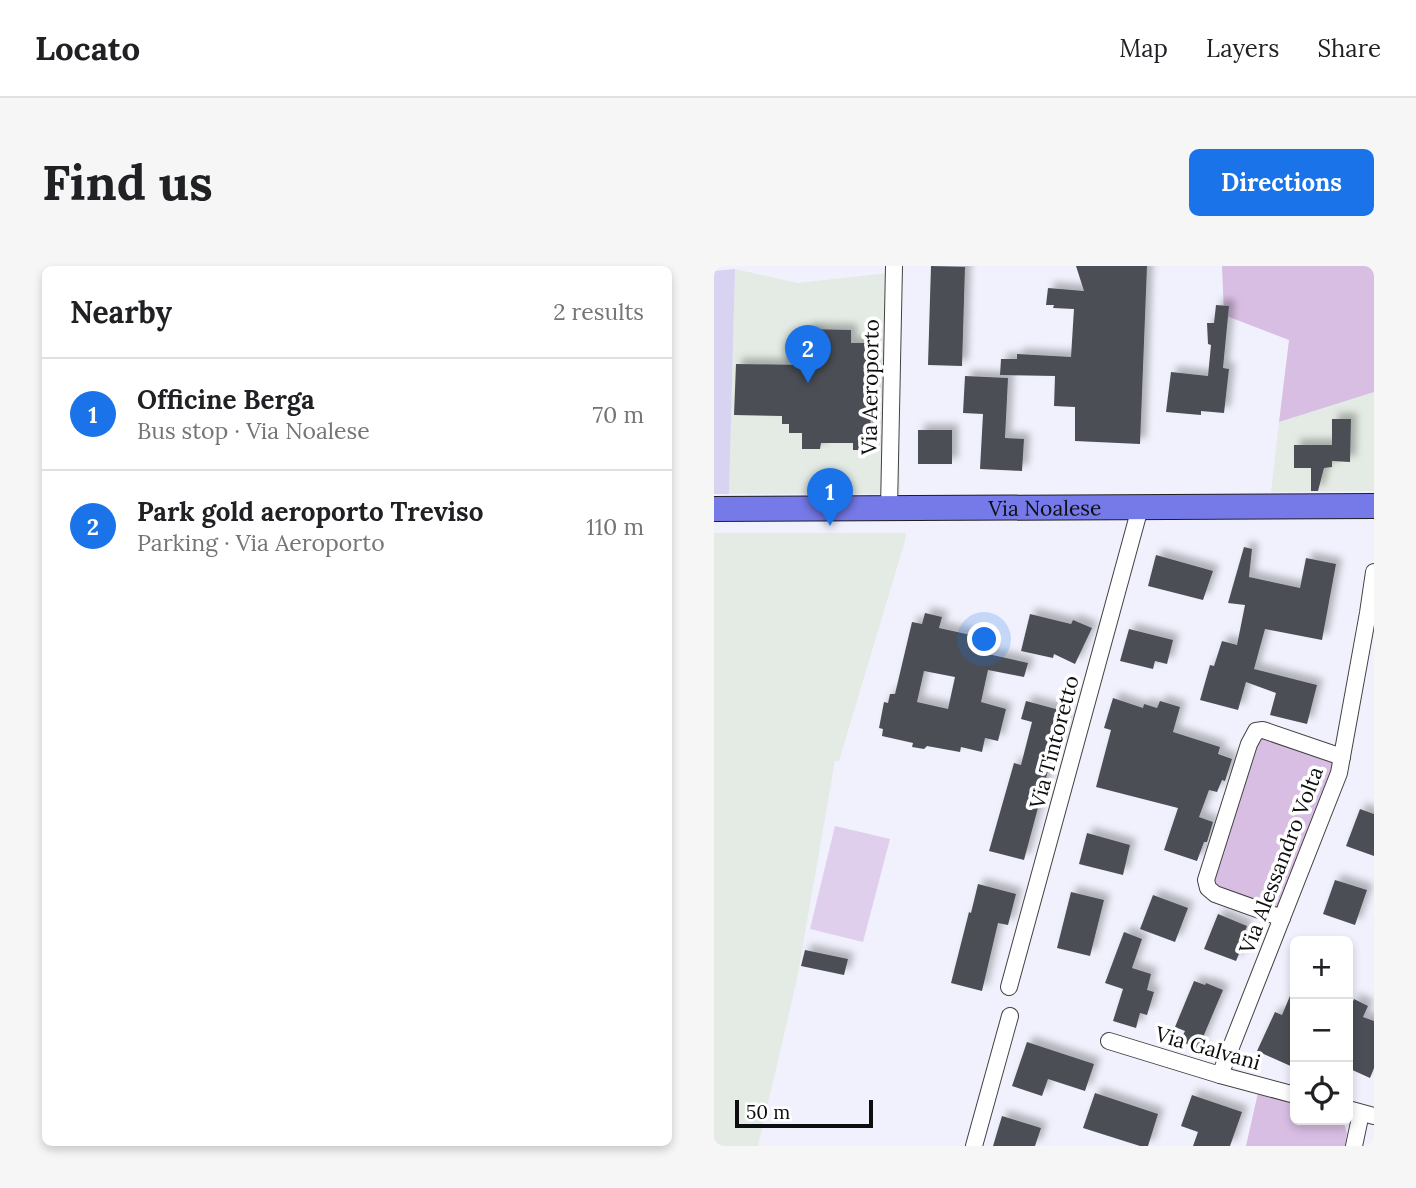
<!DOCTYPE html>
<html lang="en">
<head>
<meta charset="utf-8">
<style>
  body { margin:0; font-family:Lora,serif; background:#f6f6f6; color:#202124 }
  .controls { position:absolute; right:21px; bottom:21px; display:grid; overflow:hidden; border-radius:10px; box-shadow:0 4px 10px #0003 }
  .controls button { width:63px; height:63px; display:grid; place-items:center; padding:0; border:0; border-bottom:2px solid #e0e0e0; background:#fff; color:#202124; font:35px sans-serif }
  .scale { position:absolute; left:21px; bottom:18px; width:138px; box-sizing:border-box; padding-left:7px; border:4px solid #0e0e0e; border-top:0; font-size:19px; line-height:24px; white-space:nowrap; color:#0e0e0e; -webkit-text-stroke:5px #fff; paint-order:stroke }
  .you { position:absolute; left:271px; top:374px; width:24px; height:24px; margin:-18px; border:5px solid #fff; border-radius:50%; background:#1a73e8; box-shadow:0 0 0 10px #1a73e833 }
  .badge { display:grid; place-items:center; width:46px; height:46px; border-radius:50%; background:#1a73e8; color:#fff; font-size:23px; font-weight:700 }
  .pin { position:absolute; translate:-50% -58px; filter:drop-shadow(0 2px 4px #0008) }
  .pin::after { content:''; position:absolute; top:37px; width:24px; height:21px; background:inherit; clip-path:polygon(0 0,100% 0,50% 100%) }
  .list { margin:0; padding:0; list-style:none }
  h2 { display:flex; justify-content:space-between; align-items:center; height:91px; margin:0; padding:0 28px; font-size:30px }
  h2 small { font-size:23px; font-weight:400; color:#757577 }
  .list li { display:grid; grid-template-columns:46px 1fr auto; gap:21px; align-items:center; box-sizing:border-box; height:112px; padding:0 28px; border-top:2px solid #e0e0e0 }
  .list b { display:block; font-size:26px; white-space:nowrap }
  .list p { margin:0; font-size:23px; white-space:nowrap; color:#757577 }
  .list em { font-size:23px; font-style:normal; color:#757577 }
  .icon { flex:none; width:38px; height:38px; fill:none; stroke:currentColor; stroke-width:2; stroke-linecap:round; stroke-linejoin:round }
  .map { position:relative; flex:none; width:660px; height:880px; overflow:hidden; border-radius:10px }
  header { display:flex; align-items:center; gap:42px; box-sizing:border-box; height:98px; padding:0 35px; background:#fff; border-bottom:2px solid #e0e0e0 }
  header strong { font-size:33px }
  nav { display:flex; gap:38px; margin-inline-start:auto; font-size:24px }
  .intro { display:flex; align-items:center; justify-content:space-between; box-sizing:border-box; height:168px; padding:0 42px }
  h1 { margin:0; font-size:49px }
  .button { padding:18px 32px; border-radius:10px; background:#1a73e8; color:#fff; font-size:24px; font-weight:700 }
  main { display:flex; gap:42px; padding:0 42px }
  aside { flex:1; background:#fff; border-radius:10px; box-shadow:0 4px 10px #0003 }
  .map>svg:first-child { display:block }
  .industrial { fill:#e3ebe4 }
  .farmland { fill:#d7d3f1 }
  .green { fill:#d9bee4 }
  .pitch { fill:#dfcfec }
  .building { fill:#4c4f55; fill-rule:evenodd; filter:url(#shadow) }
  .lines { fill:none; stroke-linecap:round; stroke-linejoin:round }
  .street-casing { stroke:#414141; stroke-width:18 }
  .primary-casing { stroke:#1f1f1f; stroke-width:26 }
  .street { stroke:#fff; stroke-width:16 }
  .primary { stroke:#7679e8; stroke-width:24 }
  .labels { text-anchor:middle; dominant-baseline:central; stroke-width:7; stroke-linejoin:round; paint-order:stroke }
  .street-label { font-size:21px; fill:#0e0e0e; stroke:#fff }
</style>
</head>
<body>
<header>
<strong>Locato</strong>
<nav><a>Map</a><a>Layers</a><a>Share</a></nav>
</header>
<div class="intro"><h1>Find us</h1><a class="button">Directions</a></div>
<main>
<aside>
<h2>Nearby<small>2 results</small></h2>
<ul class="list">
<li><span class="badge">1</span><div><b>Officine Berga</b><p>Bus stop · Via Noalese</p></div><em>70 m</em></li>
<li><span class="badge">2</span><div><b>Park gold aeroporto Treviso</b><p>Parking · Via Aeroporto</p></div><em>110 m</em></li>
</ul>
</aside>
<div class="map">
<svg width="660" height="880" viewBox="0 0 660 880">
  <defs>
    <filter id="shadow"><feDropShadow dx="6" dy="-6" stdDeviation="3.5" flood-color="#0004"/></filter>
  </defs>
  <rect width="100%" height="100%" fill="#f1f1fd"/>
  <!-- industrial -->
  <g class="industrial">
    <polygon points="660,0 660,225 557,226 565,156 660,125"/>
    <polygon points="21,3 84,17 184,6 186,228 15,228"/>
    <polygon points="0,267 192,267 191,275 125,495 121,495 83,713 44,880 0,880"/>
  </g>
  <!-- farmland -->
  <polygon class="farmland" points="21,3 15,228 0,228 0,5"/>
  <!-- green -->
  <g class="green">
    <polygon points="508,0 660,0 660,126 565,156 575,74 510,49"/>
    <polygon points="551,468 622,495 565,647 502,622 499,614 545,475"/>
    <polygon points="545,822 581,835 581,854 629,854 633,867 631,880 532,880"/>
  </g>
  <!-- pitch -->
  <polygon class="pitch" points="121,560 176,573 149,676 96,663"/>
  <!-- building -->
  <g class="building">
    <polygon points="217,0 251,1 248,100 214,99"/>
    <polygon points="362,0 433,0 426,178 361,175 361,141 340,140 341,110 286,109 287,93 303,93 303,88 357,91 360,43 339,42 340,39 332,39 334,22 370,25"/>
    <polygon points="502,39 515,40 509,102 515,103 510,147 487,145 487,149 452,146 457,106 494,110 497,79 494,78 493,57 500,57"/>
    <polygon points="93,63 137,64 137,77 158,77 156,184 139,184 139,177 107,177 106,183 88,183 88,167 75,167 75,158 68,158 68,150 20,149 22,98 93,99"/>
    <polygon points="251,110 294,112 291,172 310,173 308,205 266,203 269,148 249,147"/>
    <polygon points="618,153 637,153 636,196 618,195 618,201 610,202 604,225 597,225 597,202 580,202 580,179 618,179"/>
    <rect x="204" y="164" width="34" height="34"/>
    <polygon points="530,281 538,283 535,311 586,322 592,292 622,298 608,374 551,363 540,403 603,419 593,458 556,449 562,427 532,416 524,444 486,434 496,399 500,400 508,375 523,379 531,339 514,337"/>
    <polygon points="442,289 499,305 489,334 434,320"/>
    <path d="M211,347L228,351L225,362L257,369L255,378L275,382L274,388L314,397L310,411L274,404L267,436L292,443L284,475L271,472L268,486L247,481L246,486L213,480L210,483L198,481L199,477L168,470L169,463L165,462L170,436L174,437L176,428H181L198,356L208,358ZM210,405L241,411L234,443L203,436Z"/>
    <polygon points="316,348 357,358 359,354 378,362 361,398 340,388 339,392 307,385"/>
    <polygon points="415,363 459,374 453,398 441,395 439,403 406,395"/>
    <polygon points="399,432 429,442 430,438 443,442 446,435 466,441 459,466 506,481 504,488 518,493 511,515 508,514 503,526 495,524 485,551 499,556 493,576 490,576 483,595 450,584 464,542 382,521 397,464 390,462"/>
    <polygon points="312,435 353,446 342,486 339,486 310,594 275,585 300,497 307,499 318,456 307,453"/>
    <polygon points="646,543 660,548 660,590 632,580"/>
    <polygon points="373,567 416,579 409,609 365,598"/>
    <polygon points="621,614 653,624 641,659 609,648"/>
    <polygon points="264,618 302,628 294,659 284,657 268,725 237,717 255,646 257,647"/>
    <polygon points="357,626 390,634 376,690 343,682"/>
    <polygon points="439,629 474,642 461,676 426,663"/>
    <polygon points="504,648 533,660 527,676 530,676 522,695 490,683"/>
    <polygon points="410,666 428,673 418,702 437,708 433,724 440,726 433,749 426,747 422,762 399,755 409,723 391,717"/>
    <polygon points="91,684 134,693 130,709 87,700"/>
    <polygon points="480,715 491,719 492,717 509,724 484,783 466,775 471,765 461,761"/>
    <polygon points="581,718 581,802 543,785 561,746 568,749"/>
    <polygon points="640,733 654,740 649,751 660,755 660,802 656,812 634,802 634,744 635,745"/>
    <polygon points="313,776 380,798 371,825 334,813 328,830 298,820"/>
    <polygon points="381,827 444,848 434,880 426,880 369,862"/>
    <polygon points="478,829 528,846 516,880 479,880 484,866 467,860"/>
    <polygon points="288,850 327,862 321,880 279,880"/>
  </g>
  <g class="lines">
    <!-- street casing -->
    <g class="street-casing">
      <g id="street">
        <polyline points="175,242 180,0"/>
        <polyline points="568,652 501,628 494,622 492,614 535,478 542,465 549,464 628,491"/>
        <polyline points="295,721 426,242"/>
        <polyline points="395,775 506,809 581,829"/>
        <polyline points="506,809 625,507 654,347 660,306"/>
        <polyline points="634,843 660,850"/>
        <polyline points="260,880 296,750"/>
        <polyline points="640,880 647,847"/>
      </g>
    </g>
    <!-- primary casing -->
    <g class="primary-casing">
      <g id="primary">
        <path id="s1" d="M0,243L660,240"/>
      </g>
    </g>
    <!-- street -->
    <use href="#street" class="street"/>
    <!-- primary -->
    <use href="#primary" class="primary"/>
  </g>
  <g class="labels">
    <!-- street labels -->
    <g class="street-label">
      <text transform="translate(156 121) rotate(-89)">Via Aeroporto</text>
      <text stroke="none"><textPath href="#s1" startOffset="331">Via Noalese</textPath></text>
      <text transform="translate(340 476) rotate(-75)">Via Tintoretto</text>
      <text transform="translate(567 594) rotate(-69)">Via Alessandro Volta</text>
      <text transform="translate(494 782) rotate(16)">Via Galvani</text>
    </g>
  </g>
</svg>
<div class="controls">
<button>+</button>
<button>−</button>
<button><svg class="icon" aria-label="locate" viewBox="0 0 24 24"><circle cx="12" cy="12" r="6"/><path d="M12 2v4M12 18v4M2 12h4M18 12h4"/></svg></button>
</div>
<div class="scale">50 m</div>
<div class="you"></div>
<div class="pin badge" style="left:116px;top:260px">1</div>
<div class="pin badge" style="left:94px;top:117px">2</div>
</div>
</main>
</body>
</html>
